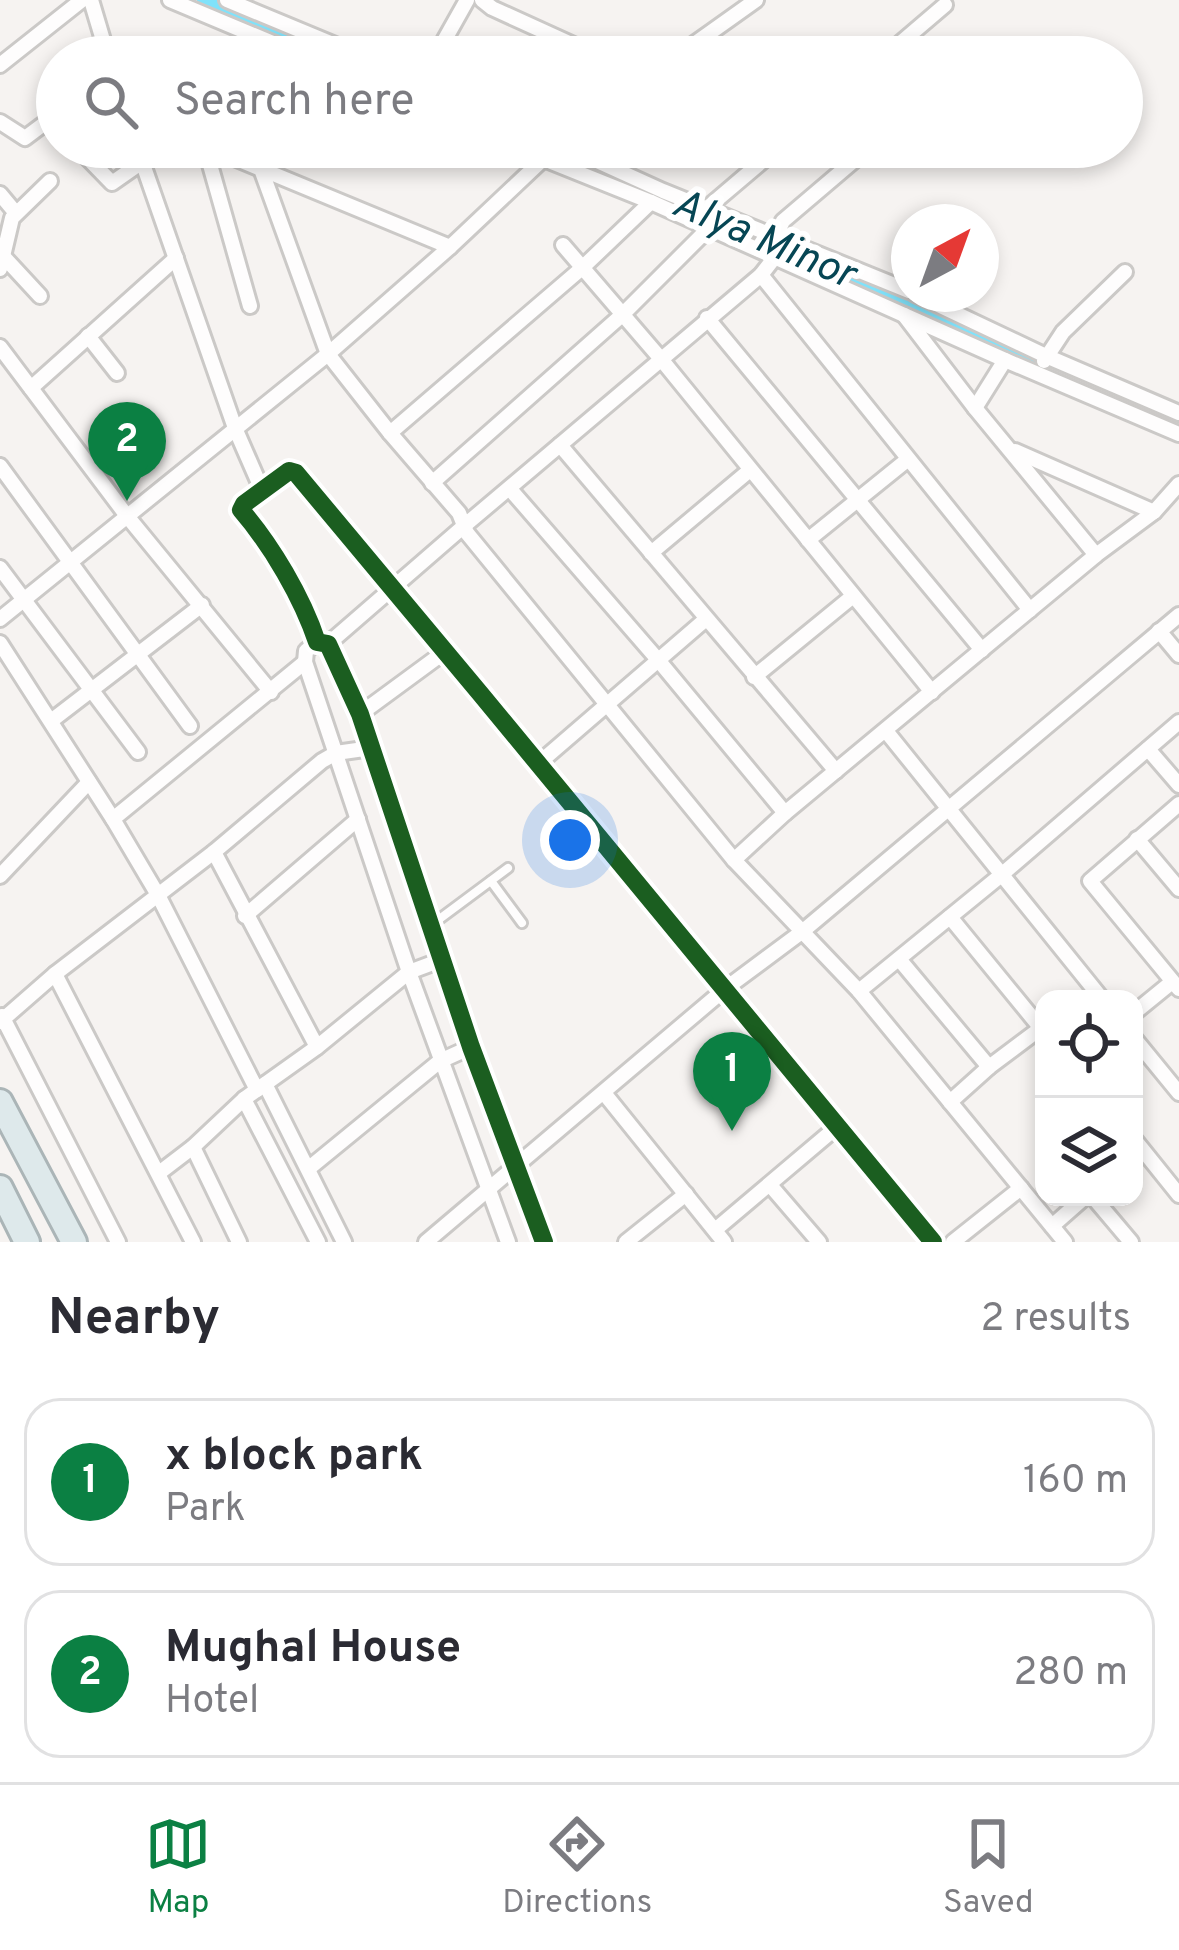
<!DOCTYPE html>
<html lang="en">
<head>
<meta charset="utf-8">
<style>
  body { margin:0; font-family:Overpass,sans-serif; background:#f2f2f3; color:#2b2b33 }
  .controls { position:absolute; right:36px; bottom:36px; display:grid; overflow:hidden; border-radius:24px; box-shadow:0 6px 18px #0003 }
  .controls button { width:108px; height:108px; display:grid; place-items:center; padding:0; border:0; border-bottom:3px solid #e1e1e2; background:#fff; color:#2b2b33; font:60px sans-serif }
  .compass { position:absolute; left:891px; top:204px; width:108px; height:108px; border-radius:50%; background:#fff; box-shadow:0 6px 18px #0003; rotate:41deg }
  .you { position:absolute; left:570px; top:840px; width:42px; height:42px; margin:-30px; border:9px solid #fff; border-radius:50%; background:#1a73e8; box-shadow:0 0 0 18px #1a73e833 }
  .badge { display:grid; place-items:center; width:78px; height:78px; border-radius:50%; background:#0b8043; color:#fff; font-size:39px; font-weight:700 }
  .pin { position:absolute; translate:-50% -99px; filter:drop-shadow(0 3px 6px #0008) }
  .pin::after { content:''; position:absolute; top:63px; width:42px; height:36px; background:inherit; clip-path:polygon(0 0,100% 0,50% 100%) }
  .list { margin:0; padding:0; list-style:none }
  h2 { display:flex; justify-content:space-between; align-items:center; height:156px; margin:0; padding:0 48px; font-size:51px }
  h2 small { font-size:39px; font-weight:400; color:#7c7c81 }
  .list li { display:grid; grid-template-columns:78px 1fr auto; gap:36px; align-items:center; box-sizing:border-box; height:168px; margin:0 24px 24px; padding:0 24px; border:3px solid #e1e1e2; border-radius:36px }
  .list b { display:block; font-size:45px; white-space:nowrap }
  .list p { margin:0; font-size:39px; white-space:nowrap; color:#7c7c81 }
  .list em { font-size:39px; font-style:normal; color:#7c7c81 }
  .icon { flex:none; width:66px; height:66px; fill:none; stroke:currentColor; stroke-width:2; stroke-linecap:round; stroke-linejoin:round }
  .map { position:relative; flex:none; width:1179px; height:1242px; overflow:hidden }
  .search { position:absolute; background:#fff; box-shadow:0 6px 18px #0003; left:36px; right:36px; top:36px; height:132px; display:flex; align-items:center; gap:30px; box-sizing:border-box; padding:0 42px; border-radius:66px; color:#7c7c81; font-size:45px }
  .sheet { height:540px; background:#fff }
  nav { display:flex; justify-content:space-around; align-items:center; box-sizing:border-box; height:168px; border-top:3px solid #e1e1e2; background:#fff; font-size:33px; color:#7c7c81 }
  nav a { display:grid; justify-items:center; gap:6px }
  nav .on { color:#0b8043 }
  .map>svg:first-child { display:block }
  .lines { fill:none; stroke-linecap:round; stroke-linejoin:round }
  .canal { stroke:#80e2fa; stroke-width:14 }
  .lane-casing { stroke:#cbc9c7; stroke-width:14 }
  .street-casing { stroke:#cbc9c7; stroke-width:20 }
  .highway-casing { stroke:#abb5b7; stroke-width:30 }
  .lane { stroke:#fefdfd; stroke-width:8 }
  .street { stroke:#fefdfd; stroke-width:14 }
  .highway { stroke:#dee9eb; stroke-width:24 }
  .cycleway-casing { stroke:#fff; stroke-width:26 }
  .cycleway { stroke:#1b5e20; stroke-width:18 }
  .labels { text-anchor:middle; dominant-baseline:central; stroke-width:12; stroke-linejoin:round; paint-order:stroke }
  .water-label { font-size:42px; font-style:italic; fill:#064654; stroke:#fff }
</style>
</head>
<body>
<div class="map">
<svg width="1179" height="1242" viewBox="0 0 1179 1242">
  <rect width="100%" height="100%" fill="#f6f3f1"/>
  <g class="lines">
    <!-- canal -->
    <g class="canal">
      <polyline points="204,0 337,57"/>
      <polyline points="545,147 645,190"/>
      <polyline points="671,201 1037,358"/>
    </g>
    <!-- lane casing -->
    <g class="lane-casing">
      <g id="lane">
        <polyline points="491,881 522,923"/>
        <polyline points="430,926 508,868"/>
      </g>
    </g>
    <!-- street casing -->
    <g class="street-casing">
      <g id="street">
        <polyline points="91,0 108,57"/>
        <polyline points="170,0 306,57"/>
        <polyline points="227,0 364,57"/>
        <polyline points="482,0 492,8 600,57"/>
        <polyline points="435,57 467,0"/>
        <polyline points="676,57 756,0"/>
        <polyline points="884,57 945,5"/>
        <polyline points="0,65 82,0"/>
        <polyline points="0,122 25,138 57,114"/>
        <polyline points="77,147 112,183 142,162"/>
        <polyline points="137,147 235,428 262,490"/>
        <polyline points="205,147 250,306"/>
        <polyline points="208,147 450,247"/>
        <polyline points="514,147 651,202 1005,360 1179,434"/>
        <polyline points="566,147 663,191 909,291"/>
        <polyline points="261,169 328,354 390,433 459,513 467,533 734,860 859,991 1065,1242"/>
        <polyline points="0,194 15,212"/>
        <polyline points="706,209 779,147"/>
        <polyline points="563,245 661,359 932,692"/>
        <polyline points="3,256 40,296"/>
        <polyline points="0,269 12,218 50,181"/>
        <polyline points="761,275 1030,610"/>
        <polyline points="915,294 1046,356 1179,413"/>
        <polyline points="904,315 975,408 1096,555"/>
        <polyline points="707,318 982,650"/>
        <polyline points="88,336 117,373"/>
        <polyline points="0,347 127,516 271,692"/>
        <polyline points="1044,361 1063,332 1125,272"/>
        <polyline points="31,388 176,258"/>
        <polyline points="975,408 1005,360"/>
        <polyline points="390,433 582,268 651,202"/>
        <polyline points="560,445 836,771"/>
        <polyline points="1015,451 1154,512"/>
        <polyline points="0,466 190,726"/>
        <polyline points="432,483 622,315 709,228"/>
        <polyline points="510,489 659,661 785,813"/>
        <polyline points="808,540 907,460"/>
        <polyline points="651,553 750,470"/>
        <polyline points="0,568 138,752"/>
        <polyline points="0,619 328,354 450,247 556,147"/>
        <polyline points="1159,631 1179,655"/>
        <polyline points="317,642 306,651 305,662 409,972 508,1242"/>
        <polyline points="0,643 113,819 158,895 257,1090"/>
        <polyline points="328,644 464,526 761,275 775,257 780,227 783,221 870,147"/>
        <polyline points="754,677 853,596"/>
        <polyline points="360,714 443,653"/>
        <polyline points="51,721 202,605"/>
        <polyline points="886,731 1102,999"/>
        <polyline points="1148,749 1179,785"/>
        <polyline points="539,763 706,619"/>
        <polyline points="1179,804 1090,881 1179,989"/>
        <polyline points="113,819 305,662"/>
        <polyline points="1137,839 1179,889"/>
        <polyline points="214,852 317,1047"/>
        <polyline points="734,860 785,813 1096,555 1154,512 1179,484"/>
        <polyline points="0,876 89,782"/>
        <polyline points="245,916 358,819"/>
        <polyline points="950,917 1044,1032"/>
        <polyline points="899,959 989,1067"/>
        <polyline points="55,974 193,1242"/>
        <polyline points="859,991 1000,876 1179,722"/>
        <polyline points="1134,1013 1172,982"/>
        <polyline points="2,1016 118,1242"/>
        <polyline points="0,1022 55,974 214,852 322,761 336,753 371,748"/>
        <polyline points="1134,1038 1179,1093"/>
        <polyline points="265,1084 344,1242"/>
        <polyline points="604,1093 724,1242"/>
        <polyline points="244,1099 318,1242"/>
        <polyline points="950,1102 989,1067 1041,1028"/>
        <polyline points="1134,1139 1179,1195"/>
        <polyline points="193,1147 239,1242"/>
        <polyline points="308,1169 440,1061 471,1047"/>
        <polyline points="159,1173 193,1147 244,1099 317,1047 409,972 441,960"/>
        <polyline points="770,1185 819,1242"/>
        <polyline points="1093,1197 1131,1242"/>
        <polyline points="1052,1226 1085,1197"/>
        <polyline points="715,1230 838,1126"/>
        <polyline points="426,1242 725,989 803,931 1179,615"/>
        <path d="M544,1242L471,1047L360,714L328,644L317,642C302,597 272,546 241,510L244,504L289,471L296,473C510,728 722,985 933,1242"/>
        <polyline points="626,1242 686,1194"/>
        <polyline points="953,1242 1021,1188"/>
      </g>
    </g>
    <!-- highway casing -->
    <g class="highway-casing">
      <g id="highway">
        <polyline points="0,1102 74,1242"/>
        <polyline points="0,1188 27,1242"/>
      </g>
    </g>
    <!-- lane -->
    <use href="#lane" class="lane"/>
    <!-- street -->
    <use href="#street" class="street"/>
    <!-- highway -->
    <use href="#highway" class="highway"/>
    <!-- cycleway casing -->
    <g class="cycleway-casing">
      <path id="cycleway" d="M544,1242L471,1047L360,714L328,644L317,642C302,597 272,546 241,510L244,504L289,471L296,473C510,728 722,985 933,1242"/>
    </g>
    <!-- cycleway -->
    <use href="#cycleway" class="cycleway"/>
  </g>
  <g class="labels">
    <!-- water labels -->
    <g class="water-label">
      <text transform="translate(763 241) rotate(23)">Alya Minor</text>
    </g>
  </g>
</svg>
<div class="controls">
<button><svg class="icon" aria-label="locate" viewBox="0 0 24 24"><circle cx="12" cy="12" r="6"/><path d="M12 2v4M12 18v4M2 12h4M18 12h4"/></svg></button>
<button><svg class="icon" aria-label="layers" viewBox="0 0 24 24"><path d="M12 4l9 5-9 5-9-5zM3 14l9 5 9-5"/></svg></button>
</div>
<svg class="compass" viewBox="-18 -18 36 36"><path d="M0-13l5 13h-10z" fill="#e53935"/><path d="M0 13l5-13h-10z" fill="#7c7c81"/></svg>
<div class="you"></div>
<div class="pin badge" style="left:732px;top:1131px">1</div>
<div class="pin badge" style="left:127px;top:501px">2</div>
<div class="search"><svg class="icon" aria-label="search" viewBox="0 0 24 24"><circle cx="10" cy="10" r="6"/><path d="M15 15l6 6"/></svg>Search here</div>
</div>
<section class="sheet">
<h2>Nearby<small>2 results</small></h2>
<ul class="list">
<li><span class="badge">1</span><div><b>x block park</b><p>Park</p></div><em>160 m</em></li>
<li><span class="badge">2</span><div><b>Mughal House</b><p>Hotel</p></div><em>280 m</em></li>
</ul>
</section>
<nav>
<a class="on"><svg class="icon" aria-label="map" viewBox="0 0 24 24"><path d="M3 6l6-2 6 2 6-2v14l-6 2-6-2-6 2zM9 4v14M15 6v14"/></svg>Map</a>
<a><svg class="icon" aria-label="directions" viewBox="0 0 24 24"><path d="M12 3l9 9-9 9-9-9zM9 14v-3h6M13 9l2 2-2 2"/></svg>Directions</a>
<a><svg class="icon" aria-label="saved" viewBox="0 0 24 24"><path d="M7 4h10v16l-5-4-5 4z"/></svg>Saved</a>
</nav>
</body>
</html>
